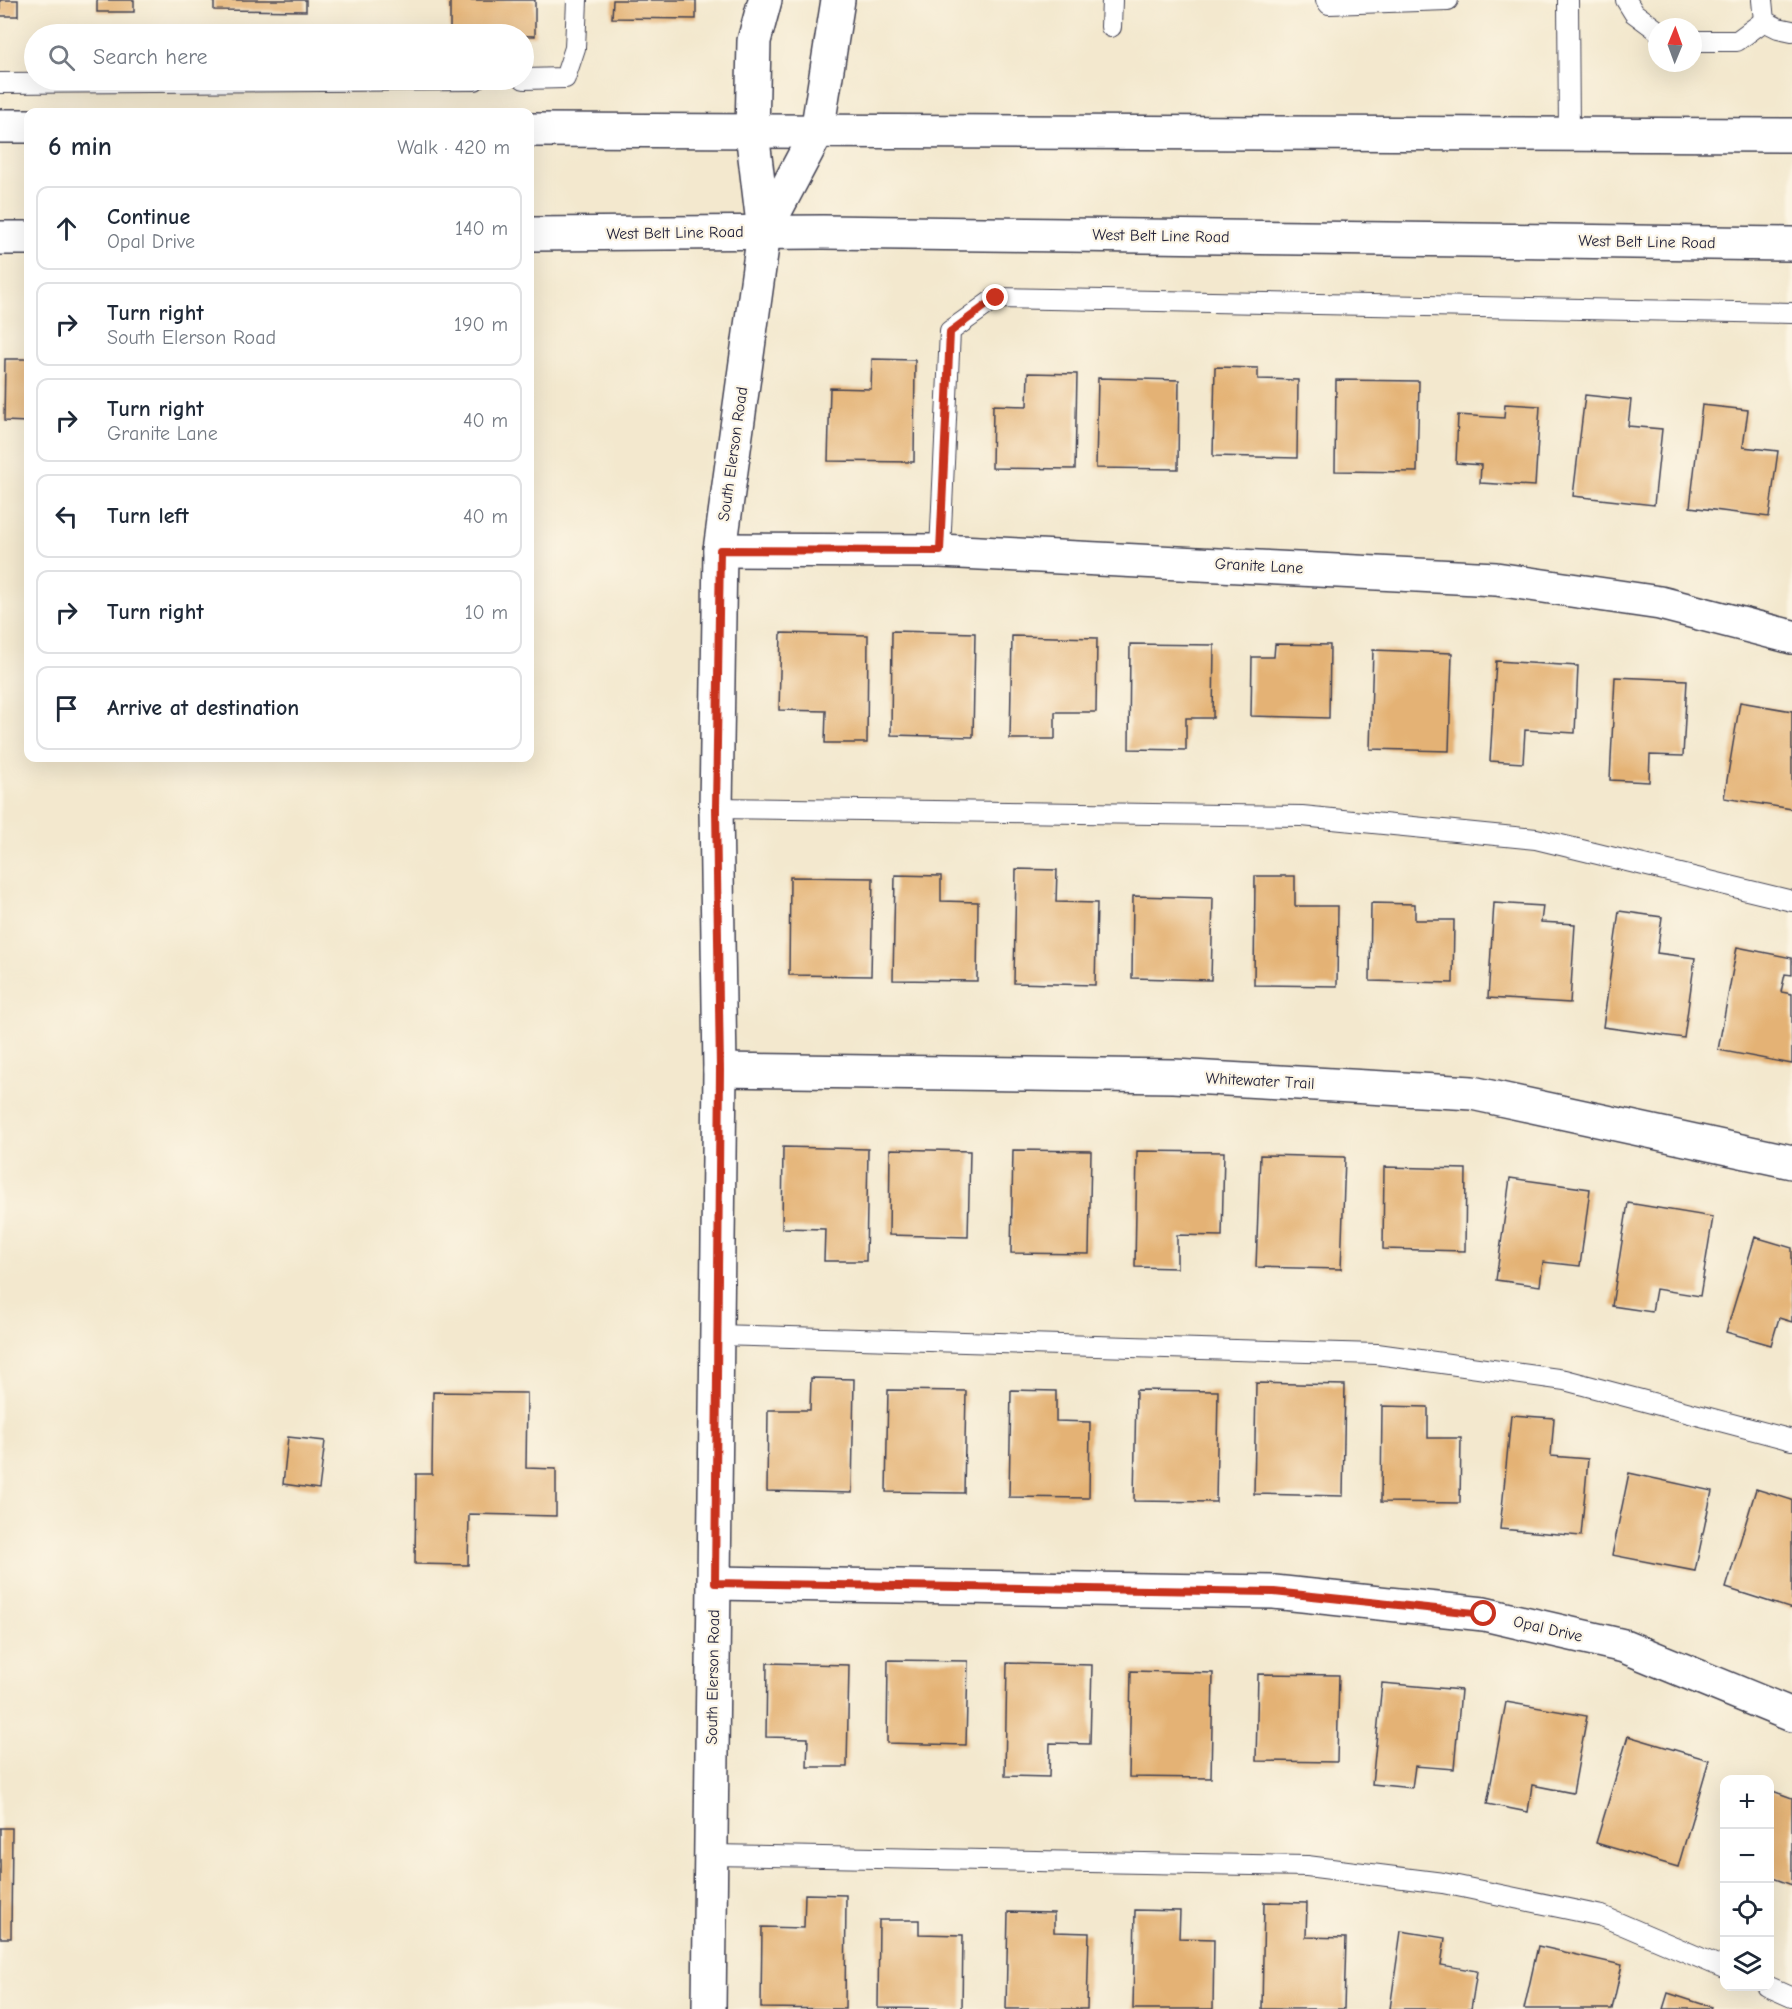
<!DOCTYPE html>
<html lang="en">
<head>
<meta charset="utf-8">
<style>
  body { margin:0; font-family:"Comic Neue",sans-serif; background:#f2f2f3; color:#1f2937 }
  .controls { position:absolute; right:18px; bottom:18px; display:grid; overflow:hidden; border-radius:12px; box-shadow:0 6px 24px #0002 }
  .controls button { width:54px; height:54px; display:grid; place-items:center; padding:0; border:0; border-bottom:2px solid #e0e1e3; background:#fff; color:#1f2937; font:30px sans-serif }
  .compass { position:absolute; left:1648px; top:18px; width:54px; height:54px; border-radius:50%; background:#fff; box-shadow:0 6px 24px #0002; rotate:1deg }
  .stop { position:absolute; width:18px; height:18px; margin:-14px; border:4px solid #c8321e; border-radius:50%; background:#fff }
  .stop.end { background:#c8321e; border-color:#fff; box-shadow:0 2px 6px #0008 }
  .list { margin:0; padding:0; list-style:none }
  h2 { display:flex; justify-content:space-between; align-items:center; height:78px; margin:0; padding:0 24px; font-size:26px }
  h2 small { font-size:20px; font-weight:400; color:#747a83 }
  .list li { display:grid; grid-template-columns:39px 1fr auto; gap:18px; align-items:center; box-sizing:border-box; height:84px; margin:0 12px 12px; padding:0 12px; border:2px solid #e0e1e3; border-radius:12px }
  .list b { display:block; font-size:22px; white-space:nowrap }
  .list p { margin:0; font-size:20px; white-space:nowrap; color:#747a83 }
  .list em { font-size:20px; font-style:normal; color:#747a83 }
  .icon { flex:none; width:33px; height:33px; fill:none; stroke:currentColor; stroke-width:2; stroke-linecap:round; stroke-linejoin:round }
  .map { position:relative; flex:none; width:1792px; height:2009px; overflow:hidden }
  .search { position:absolute; background:#fff; box-shadow:0 6px 24px #0002; left:24px; top:24px; width:510px; height:66px; display:flex; align-items:center; gap:15px; box-sizing:border-box; padding:0 21px; border-radius:33px; color:#747a83; font-size:22px }
  .panel { position:absolute; background:#fff; box-shadow:0 6px 24px #0002; left:24px; top:108px; width:510px; height:654px; border-radius:12px }
  .map>svg:first-child { display:block }
  .building { fill:#e4b275 }
  .lines { fill:none; stroke-linecap:round; stroke-linejoin:round }
  .lane-casing { stroke:#414051; stroke-width:22 }
  .street-casing { stroke:#414051; stroke-width:36 }
  .secondary-casing { stroke:#414051; stroke-width:36 }
  .primary-casing { stroke:#414051; stroke-width:36 }
  .lane { stroke:#fff; stroke-width:20 }
  .street { stroke:#fff; stroke-width:33 }
  .secondary { stroke:#fff; stroke-width:33 }
  .primary { stroke:#fff; stroke-width:33 }
  .route { stroke:#c8321e; stroke-width:8 }
  .labels { text-anchor:middle; dominant-baseline:central; stroke-width:4.5; stroke-linejoin:round; paint-order:stroke }
  .street-label { font-size:16px; fill:#22223b; stroke:#fcf5e5 }
</style>
</head>
<body>
<div class="map">
<svg width="1792" height="2009" viewBox="0 0 1792 2009">
  <rect width="100%" height="100%" fill="#fcf5e5"/>
  <filter id="ink" filterUnits="userSpaceOnUse"><feTurbulence type="fractalNoise" baseFrequency=".0167" numOctaves="2"/><feDisplacementMap in="SourceGraphic" scale="12" xChannelSelector="R" yChannelSelector="G"/><feConvolveMatrix kernelMatrix="1 2 1 2 8 2 1 2 1" color-interpolation-filters="sRGB"/></filter>
  <filter id="wash" filterUnits="userSpaceOnUse"><feTurbulence type="fractalNoise" baseFrequency=".008" numOctaves="4" result="noise"/><feDisplacementMap in="SourceGraphic" scale="24" xChannelSelector="R" yChannelSelector="G"/><feGaussianBlur stdDeviation="1.35" result="paint"/><feColorMatrix in="noise" values="0 0 0 0 0 0 0 0 0 0 0 0 0 0 0 0 0 1.4 0 .05"/><feComposite in="paint" operator="in"/></filter>
  <g filter="url(#wash)">
    <rect width="100%" height="100%" fill="#f3e8ce"/>
    <g id="blocks">
      <!-- building -->
      <g class="building">
        <rect x="0" y="0" width="18" height="16"/>
        <rect x="97" y="0" width="37" height="12"/>
        <polygon points="214,0 306,0 306,11 214,10"/>
        <polygon points="450,0 535,0 535,36 450,34"/>
        <polygon points="613,0 696,0 696,19 612,18"/>
        <polygon points="5,359 28,359 28,422 4,421"/>
        <polygon points="872,359 915,360 914,462 828,461 830,388 871,389"/>
        <polygon points="1215,367 1258,368 1258,379 1298,380 1297,458 1213,456"/>
        <polygon points="1028,373 1077,374 1075,469 992,468 993,405 1027,406"/>
        <polygon points="1098,378 1179,380 1178,469 1096,468"/>
        <polygon points="1336,380 1419,381 1417,472 1335,471"/>
        <polygon points="1585,395 1631,400 1628,426 1662,429 1654,505 1573,496"/>
        <polygon points="1505,404 1540,406 1535,486 1480,483 1481,465 1456,463 1458,415 1504,418"/>
        <polygon points="1702,405 1748,410 1743,447 1778,451 1769,517 1690,507"/>
        <polygon points="892,631 975,633 973,737 891,735"/>
        <polygon points="781,633 868,635 867,743 825,743 826,711 779,710"/>
        <polygon points="1012,636 1097,638 1096,712 1055,712 1055,739 1010,739"/>
        <polygon points="1130,644 1214,645 1213,718 1186,718 1186,750 1129,749"/>
        <polygon points="1275,644 1330,645 1329,718 1251,716 1252,657 1274,657"/>
        <polygon points="1373,650 1452,653 1449,751 1370,749"/>
        <polygon points="1496,661 1578,666 1575,733 1525,730 1523,763 1490,761"/>
        <polygon points="1615,677 1687,680 1683,756 1650,755 1649,782 1610,780"/>
        <polygon points="1740,702 1792,711 1792,809 1724,798"/>
        <polygon points="1016,869 1057,870 1056,902 1097,903 1095,985 1014,983"/>
        <polygon points="895,875 941,876 941,901 978,902 977,981 893,980"/>
        <polygon points="1255,876 1295,876 1295,906 1338,906 1337,986 1254,985"/>
        <polygon points="790,877 873,878 871,976 789,975"/>
        <polygon points="1133,896 1213,898 1211,980 1132,978"/>
        <polygon points="1371,903 1415,904 1415,920 1454,920 1453,983 1370,981"/>
        <polygon points="1494,903 1543,906 1541,922 1575,924 1570,1003 1488,998"/>
        <polygon points="1619,911 1662,917 1657,953 1695,958 1684,1038 1603,1027"/>
        <polygon points="1737,947 1792,958 1792,975 1785,974 1781,992 1792,994 1792,1064 1718,1050"/>
        <polygon points="783,1147 868,1149 866,1261 824,1261 825,1229 782,1228"/>
        <polygon points="890,1149 970,1151 968,1237 889,1235"/>
        <polygon points="1013,1150 1091,1151 1089,1254 1011,1253"/>
        <polygon points="1137,1151 1224,1152 1222,1236 1177,1235 1177,1268 1135,1267"/>
        <polygon points="1260,1155 1345,1157 1341,1269 1256,1267"/>
        <polygon points="1384,1167 1466,1169 1465,1251 1383,1249"/>
        <polygon points="1510,1178 1590,1189 1580,1266 1543,1262 1540,1286 1496,1280"/>
        <polygon points="1628,1203 1713,1217 1700,1296 1656,1289 1652,1312 1612,1306"/>
        <polygon points="1755,1237 1792,1248 1792,1322 1779,1318 1771,1345 1726,1332"/>
        <polygon points="811,1378 854,1379 852,1493 767,1491 768,1410 810,1410"/>
        <polygon points="1256,1383 1345,1385 1343,1496 1254,1494"/>
        <polygon points="888,1390 966,1391 964,1493 886,1492"/>
        <polygon points="1011,1390 1056,1391 1056,1421 1090,1422 1089,1498 1009,1497"/>
        <polygon points="1136,1390 1218,1391 1216,1502 1134,1501"/>
        <polygon points="433,1392 527,1393 526,1468 556,1469 556,1516 469,1514 468,1565 415,1564 416,1474 432,1474"/>
        <polygon points="1382,1406 1428,1407 1428,1438 1461,1438 1460,1503 1381,1502"/>
        <polygon points="1511,1415 1554,1418 1551,1456 1588,1459 1581,1536 1500,1529"/>
        <polygon points="288,1437 325,1441 319,1489 283,1484"/>
        <polygon points="1629,1473 1712,1491 1695,1571 1612,1555"/>
        <polygon points="1756,1489 1792,1500 1792,1609 1726,1588"/>
        <polygon points="888,1660 968,1661 966,1745 887,1743"/>
        <polygon points="767,1663 849,1665 847,1767 807,1767 808,1738 766,1737"/>
        <polygon points="1007,1663 1092,1665 1090,1744 1050,1743 1049,1777 1005,1776"/>
        <polygon points="1131,1671 1213,1673 1211,1778 1129,1777"/>
        <polygon points="1258,1674 1339,1675 1337,1762 1256,1761"/>
        <polygon points="1382,1683 1461,1690 1454,1769 1415,1766 1412,1788 1372,1784"/>
        <polygon points="1506,1702 1587,1716 1573,1793 1532,1785 1528,1812 1487,1804"/>
        <polygon points="1628,1736 1709,1760 1678,1867 1596,1843"/>
        <polygon points="1770,1790 1792,1798 1792,1885 1770,1877"/>
        <polygon points="0,1828 12,1828 11,1938 0,1938"/>
        <polygon points="805,1894 846,1895 845,2009 761,2008 762,1927 804,1928"/>
        <polygon points="1264,1902 1307,1903 1306,1937 1346,1938 1344,2009 1262,2009"/>
        <polygon points="1135,1910 1180,1911 1179,1938 1214,1939 1213,2009 1133,2009"/>
        <polygon points="1008,1912 1054,1913 1054,1932 1089,1933 1087,2009 1006,2009"/>
        <polygon points="879,1920 919,1920 919,1934 963,1935 962,2009 878,2008"/>
        <polygon points="1401,1931 1445,1938 1441,1965 1477,1971 1471,2009 1390,2009"/>
        <polygon points="1538,1946 1622,1965 1612,2009 1524,2009"/>
        <polygon points="1668,1993 1711,2007 1710,2009 1663,2009"/>
      </g>
    </g>
  </g>
  <g filter="url(#ink)">
    <use href="#blocks" fill-opacity="0" stroke="#414051" stroke-width="1.5"/>
    <g class="lines">
      <!-- lane casing -->
      <g class="lane-casing">
        <g id="lane">
          <polyline points="1326,0 1329,4 1448,0"/>
          <polyline points="1568,0 1569,135"/>
          <polyline points="1626,0 1634,13 1657,30"/>
          <polyline points="1762,0 1764,21 1778,28 1792,31"/>
          <polyline points="1111,27 1112,0"/>
          <polyline points="1693,41 1737,41 1764,21"/>
          <polyline points="524,79 565,78 575,48 577,0"/>
          <polyline points="0,83 475,80"/>
          <polyline points="940,551 950,331 996,298 1792,313"/>
          <polyline points="716,808 1302,816 1536,839 1792,901"/>
          <polyline points="717,1335 1377,1354 1565,1380 1792,1440"/>
          <polyline points="711,1855 1307,1866 1443,1883 1602,1916 1724,1968"/>
          <polyline points="1767,1986 1792,1997"/>
        </g>
      </g>
      <!-- street casing -->
      <g class="street-casing">
        <g id="street">
          <polyline points="720,550 940,551 1496,579 1660,603 1792,637"/>
          <polyline points="720,1070 1174,1076 1472,1093 1792,1162"/>
          <polyline points="715,1583 1274,1592 1484,1614 1624,1646 1792,1715"/>
        </g>
      </g>
      <!-- secondary casing -->
      <g class="secondary-casing">
        <g id="secondary">
          <polyline points="764,232 817,132 838,0"/>
          <polyline points="709,2009 720,1070 716,808 720,550 764,232 752,132 754,41 765,0"/>
        </g>
      </g>
      <!-- primary casing -->
      <g class="primary-casing">
        <g id="primary">
          <polyline points="0,126 28,126"/>
          <polyline points="530,130 1792,135"/>
          <polyline points="530,234 823,232 1792,244"/>
          <polyline points="0,238 28,238"/>
        </g>
      </g>
      <!-- lane -->
      <use href="#lane" class="lane"/>
      <!-- street -->
      <use href="#street" class="street"/>
      <!-- secondary -->
      <use href="#secondary" class="secondary"/>
      <!-- primary -->
      <use href="#primary" class="primary"/>
    </g>
  </g>
  <g class="lines" filter="url(#ink)">
    <!-- route -->
    <polyline class="route" points="996,298 950,332 940,551 720,550 716,808 720,1070 715,1583 1274,1592 1484,1614"/>
  </g>
  <g class="labels">
    <!-- street labels -->
    <g class="street-label">
      <text transform="translate(675 233) rotate(-1)">West Belt Line Road</text>
      <text transform="translate(1161 236) rotate(1)">West Belt Line Road</text>
      <text transform="translate(1647 242) rotate(1)">West Belt Line Road</text>
      <text transform="translate(733 454) rotate(-82)">South Elerson Road</text>
      <text transform="translate(1259 566) rotate(3)">Granite Lane</text>
      <text transform="translate(1260 1081) rotate(3)">Whitewater Trail</text>
      <text transform="translate(1548 1629) rotate(13)">Opal Drive</text>
      <text transform="translate(713 1677) rotate(-89)">South Elerson Road</text>
    </g>
  </g>
</svg>
<div class="controls">
<button>+</button>
<button>−</button>
<button><svg class="icon" aria-label="locate" viewBox="0 0 24 24"><circle cx="12" cy="12" r="6"/><path d="M12 2v4M12 18v4M2 12h4M18 12h4"/></svg></button>
<button><svg class="icon" aria-label="layers" viewBox="0 0 24 24"><path d="M12 4l9 5-9 5-9-5zM3 14l9 5 9-5"/></svg></button>
</div>
<svg class="compass" viewBox="-18 -18 36 36"><path d="M0-13l5 13h-10z" fill="#e53935"/><path d="M0 13l5-13h-10z" fill="#747a83"/></svg>
<div class="stop" style="left:1484px;top:1614px"></div>
<div class="stop end" style="left:996px;top:298px"></div>
<div class="search"><svg class="icon" aria-label="search" viewBox="0 0 24 24"><circle cx="10" cy="10" r="6"/><path d="M15 15l6 6"/></svg>Search here</div>
<section class="panel">
<h2>6 min<small>Walk · 420 m</small></h2>
<ul class="list">
<li><svg class="icon" aria-label="ahead" viewBox="0 0 24 24"><path d="M12 20V5M6 11l6-6 6 6"/></svg><div><b>Continue</b><p>Opal Drive</p></div><em>140 m</em></li>
<li><svg class="icon" aria-label="right" viewBox="0 0 24 24"><path d="M7 20v-9h11M14 6l5 5-5 5"/></svg><div><b>Turn right</b><p>South Elerson Road</p></div><em>190 m</em></li>
<li><svg class="icon" aria-label="right" viewBox="0 0 24 24"><path d="M7 20v-9h11M14 6l5 5-5 5"/></svg><div><b>Turn right</b><p>Granite Lane</p></div><em>40 m</em></li>
<li><svg class="icon" aria-label="left" viewBox="0 0 24 24"><path d="M17 20v-9H6M10 6l-5 5 5 5"/></svg><div><b>Turn left</b></div><em>40 m</em></li>
<li><svg class="icon" aria-label="right" viewBox="0 0 24 24"><path d="M7 20v-9h11M14 6l5 5-5 5"/></svg><div><b>Turn right</b></div><em>10 m</em></li>
<li><svg class="icon" aria-label="arrive" viewBox="0 0 24 24"><path d="M6 21V4h12l-3 4 3 4H6"/></svg><div><b>Arrive at destination</b></div></li>
</ul>
</section>
</div>
</body>
</html>
